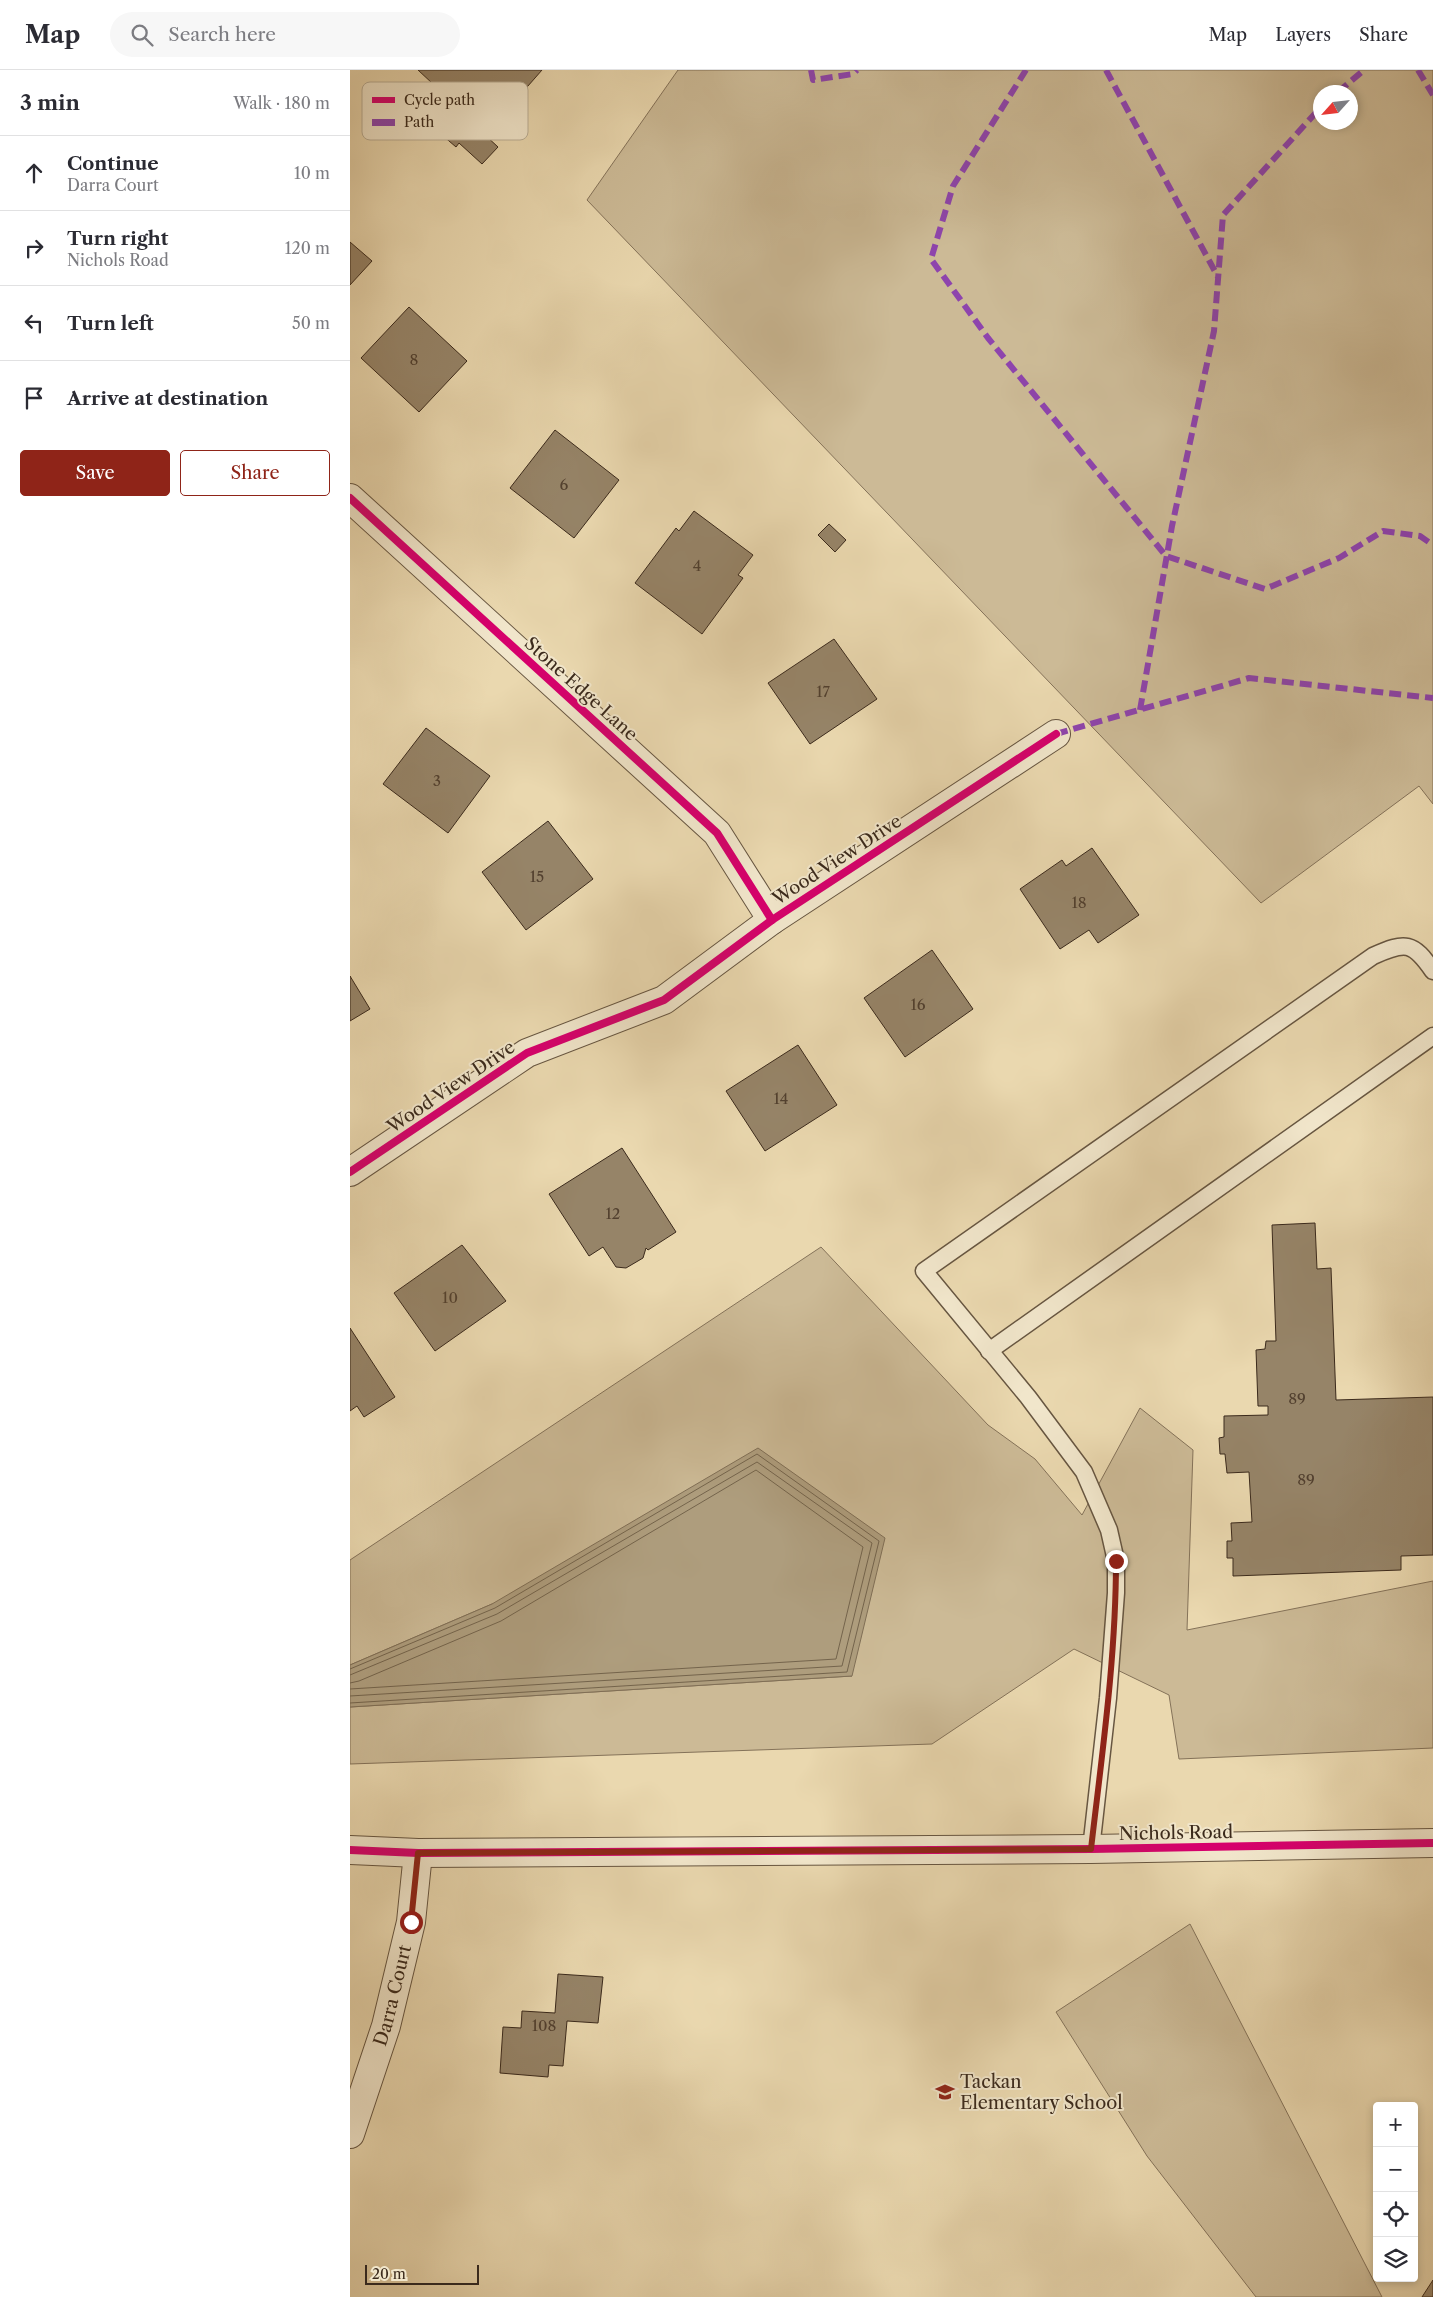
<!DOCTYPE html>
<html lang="en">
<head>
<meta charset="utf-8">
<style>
  body { margin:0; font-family:"Libre Caslon Text",serif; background:#f7f7f7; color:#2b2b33 }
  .controls { position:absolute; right:15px; bottom:15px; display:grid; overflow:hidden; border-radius:5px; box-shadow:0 2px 8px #0003 }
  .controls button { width:45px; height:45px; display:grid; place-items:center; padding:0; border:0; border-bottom:1px solid #e1e1e2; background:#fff; color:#2b2b33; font:25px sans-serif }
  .compass { position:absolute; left:963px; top:15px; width:45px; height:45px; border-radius:50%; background:#fff; box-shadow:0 2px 8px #0003; rotate:243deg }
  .scale { position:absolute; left:15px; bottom:12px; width:114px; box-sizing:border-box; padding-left:5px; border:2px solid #3b2a1c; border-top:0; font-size:14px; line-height:18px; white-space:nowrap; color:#3b2a1c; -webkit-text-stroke:4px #f1e6cb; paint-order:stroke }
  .stop { position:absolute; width:15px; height:15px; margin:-11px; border:4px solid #8f2418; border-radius:50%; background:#fff }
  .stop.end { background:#8f2418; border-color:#fff; box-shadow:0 1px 5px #0008 }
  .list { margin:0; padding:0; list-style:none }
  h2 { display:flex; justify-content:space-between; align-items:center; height:65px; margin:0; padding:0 20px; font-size:21px }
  h2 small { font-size:16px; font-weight:400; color:#7c7c81 }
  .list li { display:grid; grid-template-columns:32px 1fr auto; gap:15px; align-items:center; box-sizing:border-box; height:75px; padding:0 20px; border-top:1px solid #e1e1e2 }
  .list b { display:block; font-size:19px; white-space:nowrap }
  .list p { margin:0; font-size:16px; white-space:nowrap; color:#7c7c81 }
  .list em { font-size:16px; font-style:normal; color:#7c7c81 }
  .actions { display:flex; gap:10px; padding:15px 20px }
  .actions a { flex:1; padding:11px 0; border:1px solid #8f2418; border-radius:5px; text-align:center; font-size:18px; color:#8f2418 }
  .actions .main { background:#8f2418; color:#fff }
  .icon { flex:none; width:28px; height:28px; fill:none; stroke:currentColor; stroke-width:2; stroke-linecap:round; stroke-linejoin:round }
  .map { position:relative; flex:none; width:1083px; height:2227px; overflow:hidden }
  header { display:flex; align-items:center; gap:30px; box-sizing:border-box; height:70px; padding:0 25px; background:#fff; border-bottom:1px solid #e1e1e2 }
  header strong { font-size:24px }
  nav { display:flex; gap:28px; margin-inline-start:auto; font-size:18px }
  .search { width:350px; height:45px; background:#f7f7f7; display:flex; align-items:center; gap:12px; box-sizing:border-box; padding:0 18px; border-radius:28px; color:#7c7c81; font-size:19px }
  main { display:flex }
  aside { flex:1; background:#fff }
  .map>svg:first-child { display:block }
  .green { fill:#ccba96; stroke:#847259; fill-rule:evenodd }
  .water { fill:#ae9d7d; stroke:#806f56 }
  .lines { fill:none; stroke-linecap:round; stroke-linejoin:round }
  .shore { stroke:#74644c; stroke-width:1 }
  .building { fill:#968468; stroke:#3b2a1c }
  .service-casing { stroke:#675641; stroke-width:19 }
  .minor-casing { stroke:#675641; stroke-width:30 }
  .tertiary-casing { stroke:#675641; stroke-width:30 }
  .service { stroke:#f1e6cb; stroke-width:16 }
  .minor { stroke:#f1e6cb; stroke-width:28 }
  .tertiary { stroke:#f1e6cb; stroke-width:28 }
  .quiet { stroke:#8e44ad; stroke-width:6; stroke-dasharray:12 6; stroke-linecap:butt }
  .cycleway-casing { stroke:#f1e6cb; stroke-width:11 }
  .cycleway { stroke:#d6006c; stroke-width:8 }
  .route { stroke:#8f2418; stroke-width:6 }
  .labels { text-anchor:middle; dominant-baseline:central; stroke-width:4; stroke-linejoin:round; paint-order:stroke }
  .number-label { font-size:15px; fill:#52402f }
  .street-label { font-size:18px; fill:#3b2a1c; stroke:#f1e6cb }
  .poi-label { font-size:18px; fill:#3b2a1c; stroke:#f1e6cb; text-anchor:start }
  .key { fill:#f1e6cb; stroke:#baae96; stroke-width:1 }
  .key-label { font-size:14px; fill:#3b2a1c }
</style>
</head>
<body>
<header>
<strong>Map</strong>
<div class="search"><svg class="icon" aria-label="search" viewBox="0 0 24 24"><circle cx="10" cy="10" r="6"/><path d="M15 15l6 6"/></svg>Search here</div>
<nav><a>Map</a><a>Layers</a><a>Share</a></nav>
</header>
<main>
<aside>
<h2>3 min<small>Walk · 180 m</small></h2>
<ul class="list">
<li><svg class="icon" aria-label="ahead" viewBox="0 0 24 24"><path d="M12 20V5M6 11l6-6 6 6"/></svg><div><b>Continue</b><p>Darra Court</p></div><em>10 m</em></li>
<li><svg class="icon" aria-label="right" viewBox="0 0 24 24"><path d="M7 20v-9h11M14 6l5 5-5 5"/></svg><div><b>Turn right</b><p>Nichols Road</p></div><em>120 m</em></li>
<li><svg class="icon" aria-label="left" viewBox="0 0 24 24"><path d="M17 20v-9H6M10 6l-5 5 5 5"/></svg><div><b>Turn left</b></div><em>50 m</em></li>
<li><svg class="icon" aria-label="arrive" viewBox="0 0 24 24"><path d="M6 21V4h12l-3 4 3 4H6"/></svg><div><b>Arrive at destination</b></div></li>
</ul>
<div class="actions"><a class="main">Save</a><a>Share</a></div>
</aside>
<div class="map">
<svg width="1083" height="2227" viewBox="0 0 1083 2227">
  <rect width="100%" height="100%" fill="#ead8af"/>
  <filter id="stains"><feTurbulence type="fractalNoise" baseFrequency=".004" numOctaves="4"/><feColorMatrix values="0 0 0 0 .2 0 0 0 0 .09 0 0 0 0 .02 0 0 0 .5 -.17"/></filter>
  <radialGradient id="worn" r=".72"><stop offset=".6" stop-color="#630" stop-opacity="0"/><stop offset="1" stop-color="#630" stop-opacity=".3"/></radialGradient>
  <!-- green -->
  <g class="green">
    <path d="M328,0H1083V734L1069,716L911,833L237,130ZM971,22H1001V52H971Z"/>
    <polygon points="471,1177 638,1355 685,1389 732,1445 790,1338 843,1380 837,1560 1083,1511 1083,1678 829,1689 819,1625 724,1579 582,1674 0,1694 0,1637 502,1606 142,1534 0,1595 0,1490"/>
    <polygon points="840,1854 1032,2227 906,2227 797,2086 706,1942"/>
  </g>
  <!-- water -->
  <polygon class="water" points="408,1378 535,1468 502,1606 0,1637 0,1595 142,1534"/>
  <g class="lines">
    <!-- shore -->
    <g class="shore">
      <polyline points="0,1599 145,1538 407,1384 529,1471 497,1602 0,1633"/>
      <polyline points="0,1605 147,1544 407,1392 522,1473 492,1596 0,1626"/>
      <polyline points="0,1613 9,1611 151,1551 406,1400 513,1477 486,1589 0,1619"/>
    </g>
  </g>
  <!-- building -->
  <g class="building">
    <polygon points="68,0 192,0 135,65 148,77 132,94 109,73 106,77 77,52 98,28"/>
    <polygon points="0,172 22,191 0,215"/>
    <polygon points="59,237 117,291 69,342 11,288"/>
    <polygon points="205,360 269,410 224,468 160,418"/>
    <polygon points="344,441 403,485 388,505 393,508 352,564 285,513 326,458 329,461"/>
    <polygon points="479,454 496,470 485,482 468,465"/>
    <polygon points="484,569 527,629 460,674 418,613"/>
    <polygon points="76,658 140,706 98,763 33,714"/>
    <polygon points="198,751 243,809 176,860 132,802"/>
    <polygon points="742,778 789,845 748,873 739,860 710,879 670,819 712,790 716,796"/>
    <polygon points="582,880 623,939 555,987 514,928"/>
    <polygon points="0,906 20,939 0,951"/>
    <polygon points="448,975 487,1035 415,1081 376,1021"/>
    <polygon points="272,1078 326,1162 298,1180 296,1178 293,1188 276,1198 266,1197 253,1177 239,1186 199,1124"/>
    <polygon points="965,1153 967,1199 981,1198 986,1330 1083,1327 1083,1485 1051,1486 1051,1500 883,1506 883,1488 877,1488 877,1471 882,1471 881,1453 902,1452 899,1402 877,1403 875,1384 870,1384 869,1368 874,1367 874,1346 918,1345 918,1336 908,1336 906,1280 915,1279 916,1271 926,1271 922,1155"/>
    <polygon points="112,1175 156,1231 85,1281 44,1223"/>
    <polygon points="0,1258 45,1327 14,1347 7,1336 0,1341"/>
    <polygon points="208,1904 253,1907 248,1953 217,1951 213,1996 199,1995 198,2007 150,2003 153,1957 171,1958 172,1941 205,1943"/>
    <polygon points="1083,2210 1083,2227 1072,2227"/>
  </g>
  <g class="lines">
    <!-- service casing -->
    <g class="service-casing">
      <g id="service">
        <polyline points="639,1281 1083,966"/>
        <path d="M741,1779L758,1628L766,1523V1491L759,1460L734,1402L678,1327L574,1201L1023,886C1056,871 1063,872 1083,901"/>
      </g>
    </g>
    <!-- minor casing -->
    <g class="minor-casing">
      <g id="minor">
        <polyline points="0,428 367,763 422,850"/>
        <polyline points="0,1102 177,983 314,930 422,850 706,664"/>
        <path id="s1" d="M0,2064L36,1956L61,1852L68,1783"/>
      </g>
    </g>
    <!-- tertiary casing -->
    <g class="tertiary-casing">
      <polyline id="tertiary" points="0,1780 68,1783 741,1779 1083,1773"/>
    </g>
    <!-- service -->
    <use href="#service" class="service"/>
    <!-- minor -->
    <use href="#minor" class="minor"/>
    <!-- tertiary -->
    <use href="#tertiary" class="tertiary"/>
    <!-- quiet -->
    <g class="quiet">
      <polyline points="461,0 463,10 503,4 507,0"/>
      <polyline points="676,0 603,116 581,189 638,268 816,486 915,519 989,488 1033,461 1070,466 1083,475"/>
      <polyline points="756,0 868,207"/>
      <polyline points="1068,0 1083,25"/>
      <polyline points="988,22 1014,0"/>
      <polyline points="790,640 822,456 864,261 873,145 971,37"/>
      <polyline points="706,664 899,608 1083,628"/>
    </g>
    <!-- cycleway casing -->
    <g class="cycleway-casing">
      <g id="cycleway">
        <polyline points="0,428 367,763 422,850"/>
        <polyline points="0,1102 177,983 314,930 422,850 706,664"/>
        <polyline points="0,1780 68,1783 741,1779 1083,1773"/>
      </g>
    </g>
    <!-- cycleway -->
    <use href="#cycleway" class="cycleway"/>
  </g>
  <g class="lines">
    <!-- route -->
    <path class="route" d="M61,1852L68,1783L741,1779C752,1684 766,1587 766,1491"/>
  </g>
  <!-- icons -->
  <defs>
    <g id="school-bare" transform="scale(1.5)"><path d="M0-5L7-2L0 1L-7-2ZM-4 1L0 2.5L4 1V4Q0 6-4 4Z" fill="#8f2418" stroke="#f1e6cb" stroke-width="2.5" paint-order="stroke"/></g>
  </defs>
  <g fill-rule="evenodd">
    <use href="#school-bare" x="595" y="2022"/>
  </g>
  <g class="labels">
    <!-- number labels -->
    <g class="number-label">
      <text x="64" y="289">8</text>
      <text x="214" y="414">6</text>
      <text x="347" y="495">4</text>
      <text x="473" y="621">17</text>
      <text x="87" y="710">3</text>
      <text x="187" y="806">15</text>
      <text x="729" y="832">18</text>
      <text x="568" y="934">16</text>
      <text x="431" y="1028">14</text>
      <text x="263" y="1143">12</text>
      <text x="100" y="1227">10</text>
      <text x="947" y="1328">89</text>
      <text x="956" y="1409">89</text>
      <text x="194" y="1955">108</text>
    </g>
    <!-- street labels -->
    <g class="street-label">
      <text transform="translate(231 619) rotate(42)">Stone Edge Lane</text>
      <text transform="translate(487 790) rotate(-33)">Wood View Drive</text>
      <text transform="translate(101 1017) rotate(-34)">Wood View Drive</text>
      <text transform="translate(826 1763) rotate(-1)">Nichols Road</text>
      <text stroke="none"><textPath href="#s1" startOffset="145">Darra Court</textPath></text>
    </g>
    <!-- poi labels -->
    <g class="poi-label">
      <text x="610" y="2012">Tackan<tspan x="610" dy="21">Elementary School</tspan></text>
    </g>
  </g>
  <!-- legend -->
  <rect x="12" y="12" width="166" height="58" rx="8" class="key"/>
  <rect x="22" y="27" width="23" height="6" fill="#d6006c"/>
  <rect x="22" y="49" width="23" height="7" fill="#8e44ad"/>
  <g class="key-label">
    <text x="54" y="35">Cycle path</text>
    <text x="54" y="57">Path</text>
  </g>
  <rect width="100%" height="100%" filter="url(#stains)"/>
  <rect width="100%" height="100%" fill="url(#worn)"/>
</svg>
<div class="controls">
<button>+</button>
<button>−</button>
<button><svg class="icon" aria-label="locate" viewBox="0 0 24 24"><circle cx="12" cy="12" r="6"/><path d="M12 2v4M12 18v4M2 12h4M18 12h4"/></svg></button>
<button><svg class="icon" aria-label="layers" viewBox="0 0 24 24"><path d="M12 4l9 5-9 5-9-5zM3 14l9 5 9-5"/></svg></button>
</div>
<svg class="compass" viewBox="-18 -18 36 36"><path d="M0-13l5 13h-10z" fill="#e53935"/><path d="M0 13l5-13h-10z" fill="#7c7c81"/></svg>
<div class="scale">20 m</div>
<div class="stop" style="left:61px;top:1852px"></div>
<div class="stop end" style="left:766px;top:1491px"></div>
</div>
</main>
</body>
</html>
